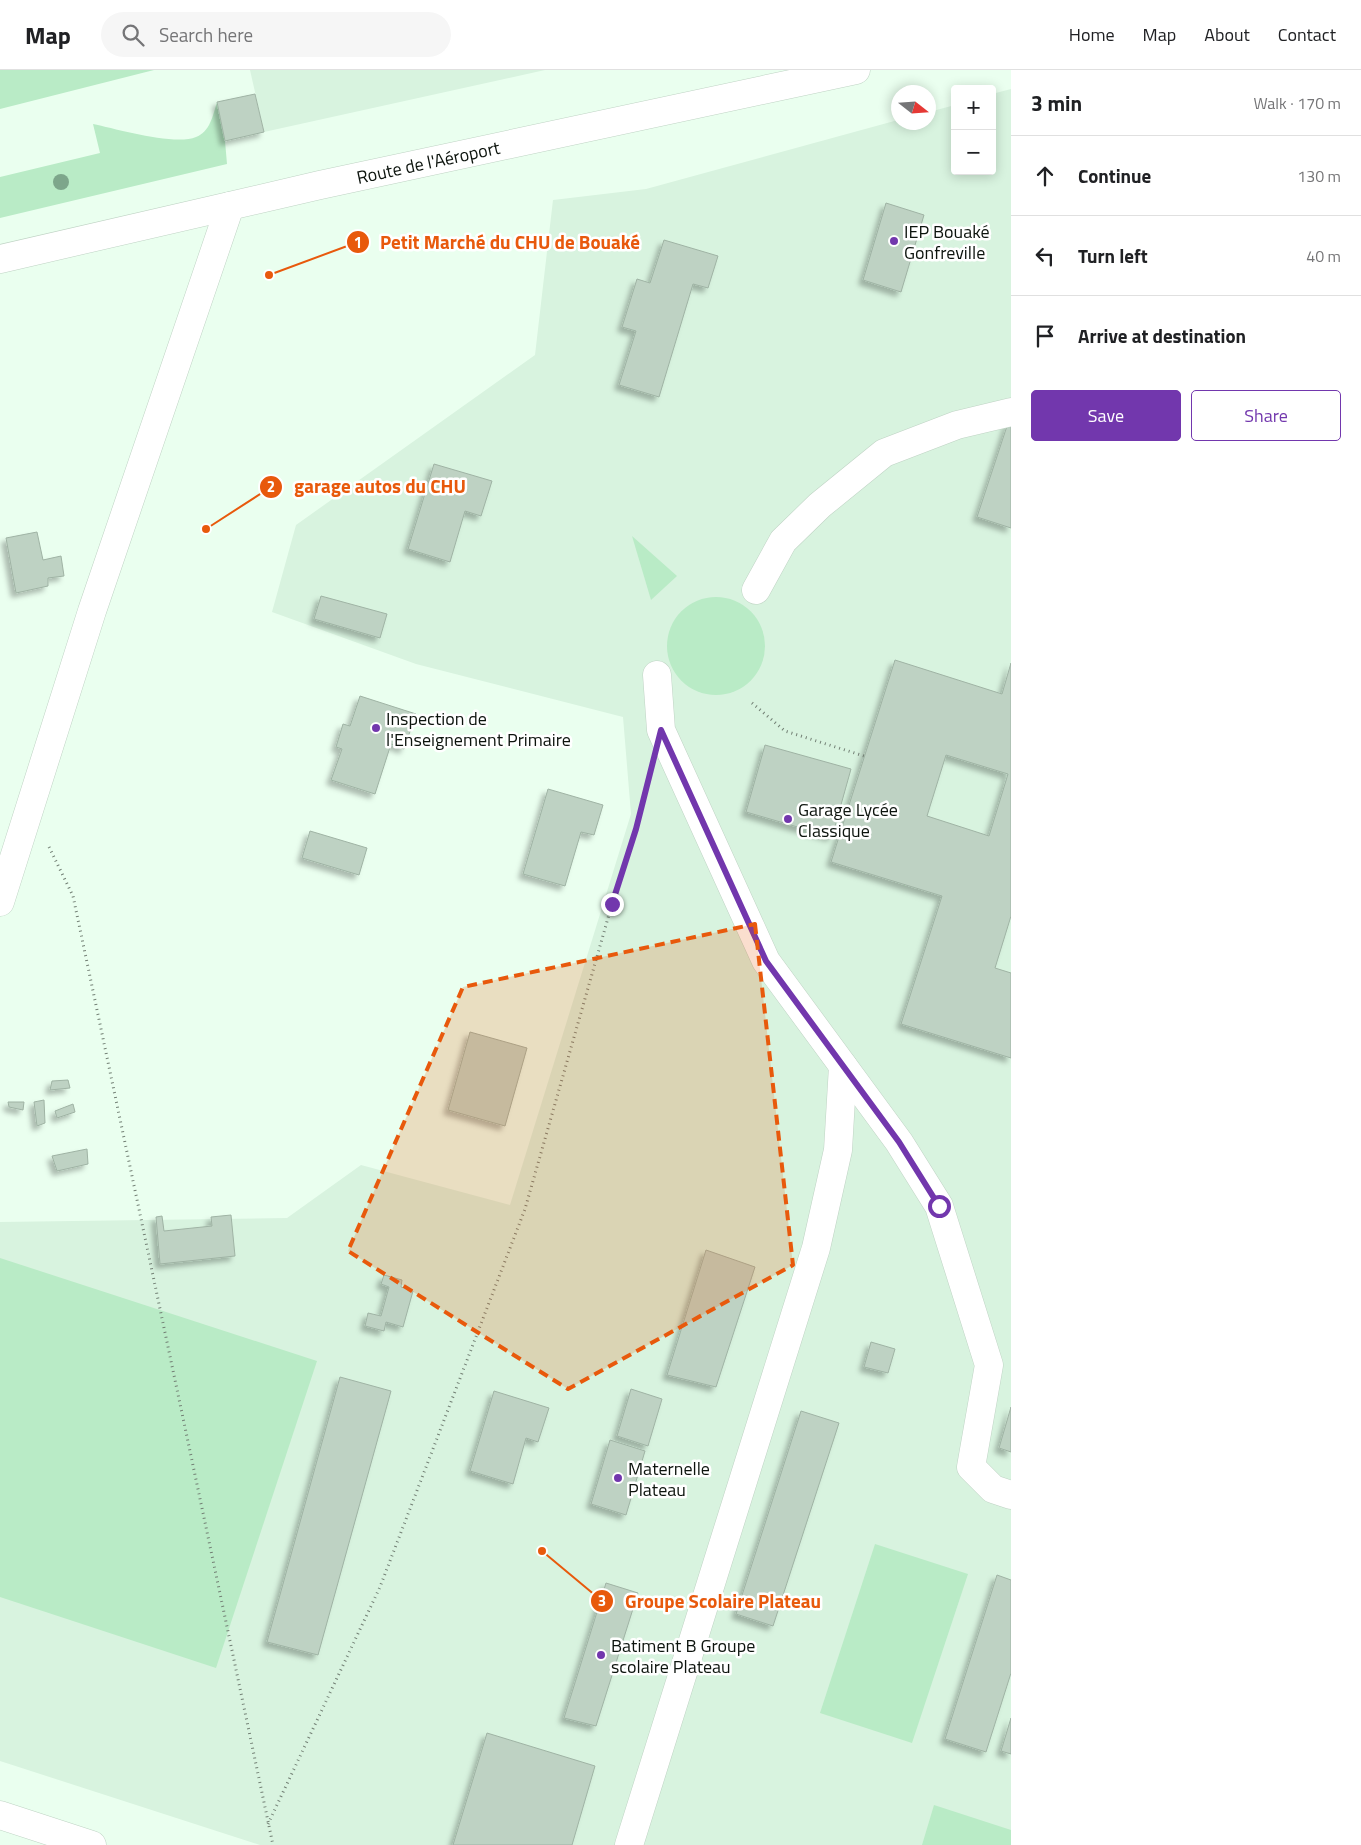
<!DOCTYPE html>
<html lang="en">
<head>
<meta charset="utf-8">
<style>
  body { margin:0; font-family:"Titillium Web",sans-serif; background:#f6f6f6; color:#202124 }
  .controls { position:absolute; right:15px; top:15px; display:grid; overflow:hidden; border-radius:5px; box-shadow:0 2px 12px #0003 }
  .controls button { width:45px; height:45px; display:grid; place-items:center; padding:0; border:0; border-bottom:1px solid #e0e0e0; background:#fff; color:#202124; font:25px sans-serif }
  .compass { position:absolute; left:891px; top:15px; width:45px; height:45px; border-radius:50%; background:#fff; box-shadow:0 2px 12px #0003; rotate:107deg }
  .stop { position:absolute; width:15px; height:15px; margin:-11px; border:4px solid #7237ad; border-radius:50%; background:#fff }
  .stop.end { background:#7237ad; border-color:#fff; box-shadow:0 1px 5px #0008 }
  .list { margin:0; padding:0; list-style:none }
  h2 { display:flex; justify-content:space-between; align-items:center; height:65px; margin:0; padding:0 20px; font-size:21px }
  h2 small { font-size:16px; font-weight:400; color:#757577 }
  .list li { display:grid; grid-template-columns:32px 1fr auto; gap:15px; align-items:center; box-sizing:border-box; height:80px; padding:0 20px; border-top:1px solid #e0e0e0 }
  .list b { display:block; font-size:19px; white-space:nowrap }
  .list em { font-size:16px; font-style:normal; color:#757577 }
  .actions { display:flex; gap:10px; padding:15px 20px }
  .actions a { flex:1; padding:11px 0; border:1px solid #7237ad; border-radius:5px; text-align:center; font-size:18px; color:#7237ad }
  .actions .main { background:#7237ad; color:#fff }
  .icon { flex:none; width:28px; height:28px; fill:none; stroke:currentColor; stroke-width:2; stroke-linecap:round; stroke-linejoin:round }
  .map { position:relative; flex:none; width:1011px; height:1775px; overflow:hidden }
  header { display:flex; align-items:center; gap:30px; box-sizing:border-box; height:70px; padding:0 25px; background:#fff; border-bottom:1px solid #e0e0e0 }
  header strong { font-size:24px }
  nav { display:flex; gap:28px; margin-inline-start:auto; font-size:18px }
  .search { width:350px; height:45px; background:#f6f6f6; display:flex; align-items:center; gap:12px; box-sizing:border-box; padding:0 18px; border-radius:28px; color:#757577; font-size:19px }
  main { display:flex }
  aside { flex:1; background:#fff }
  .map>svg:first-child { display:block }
  .built { fill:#d8f3df }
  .green { fill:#b9ebc6 }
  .building { fill:#bed2c3; stroke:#9fb3a4; fill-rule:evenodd; filter:url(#shadow) }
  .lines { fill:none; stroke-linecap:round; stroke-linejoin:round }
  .minor-casing { stroke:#bfd3c4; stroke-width:29 }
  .major-casing { stroke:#bfd3c4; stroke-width:29 }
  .path { stroke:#738075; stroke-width:3; stroke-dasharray:1 4; stroke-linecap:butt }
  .minor { stroke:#fff; stroke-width:28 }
  .major { stroke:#fff; stroke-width:28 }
  .tree { fill:#7da68b }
  .route { stroke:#7237ad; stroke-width:6 }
  .marked { fill:#e8590c; fill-opacity:0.2; stroke:#e8590c; stroke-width:4; stroke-dasharray:10 6; stroke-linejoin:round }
  .poi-dot { fill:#7237ad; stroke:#fff; stroke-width:2 }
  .labels { text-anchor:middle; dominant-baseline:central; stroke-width:5; stroke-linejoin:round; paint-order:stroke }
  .street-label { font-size:18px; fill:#0c130d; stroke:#fff }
  .poi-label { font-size:18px; fill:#0c130d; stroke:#fff; text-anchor:start }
  .leader { fill:none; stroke:#e8590c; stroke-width:2 }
  .callout-dot { fill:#e8590c; stroke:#fff; stroke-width:2 }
  .mark-label { font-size:15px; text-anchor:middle; font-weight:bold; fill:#fff }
  .callout-label { font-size:19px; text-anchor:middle; font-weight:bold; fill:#e8590c; stroke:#fff; stroke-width:5; stroke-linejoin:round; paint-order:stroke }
</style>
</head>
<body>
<header>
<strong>Map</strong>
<div class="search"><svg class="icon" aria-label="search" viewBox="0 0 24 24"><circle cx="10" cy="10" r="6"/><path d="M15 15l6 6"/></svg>Search here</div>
<nav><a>Home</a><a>Map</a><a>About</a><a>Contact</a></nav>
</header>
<main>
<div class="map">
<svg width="1011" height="1775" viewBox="0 0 1011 1775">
  <defs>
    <filter id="shadow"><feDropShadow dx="-4.5" dy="4.5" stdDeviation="2.5" flood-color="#0004"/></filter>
  </defs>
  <rect width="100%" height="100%" fill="#eaffef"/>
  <!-- built -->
  <g class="built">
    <polygon points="250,0 545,0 264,62"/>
    <polygon points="1011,19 1011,1775 260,1775 0,1691 0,1152 287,1148 361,1095 510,1135 631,744 623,647 416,594 272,542 296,455 535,285 553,130 646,119 898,50 898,52 928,52 929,42 955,35 955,101 992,101 992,24"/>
  </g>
  <!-- green -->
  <g class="green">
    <polygon points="0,0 154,0 0,39"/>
    <path d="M217,32L225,71L227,94L0,148V107L100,83L93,54C117,59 175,76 196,67C210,62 213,45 217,32Z"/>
    <polygon points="632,466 677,506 651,530"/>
    <circle cx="716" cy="576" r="49"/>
    <polygon points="0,1188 317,1291 216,1598 0,1527"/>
    <polygon points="875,1474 968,1504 912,1673 820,1643"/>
    <polygon points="934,1735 1011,1760 1011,1775 922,1775"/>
  </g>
  <!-- building -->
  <g class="building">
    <polygon points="255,24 264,62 225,71 217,32"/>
    <polygon points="886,133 924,145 901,222 863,210"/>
    <polygon points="664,170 718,186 708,218 693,214 659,327 619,315 636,261 622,257 637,209 650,213"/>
    <polygon points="1009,350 1011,351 1011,458 977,447"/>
    <polygon points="434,394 492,411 481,446 465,441 450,492 408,479"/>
    <polygon points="37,462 43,490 61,486 64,506 48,508 48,516 16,523 6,468"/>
    <polygon points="321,526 387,544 380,568 314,549"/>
    <path d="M895,590L1002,624L1011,593V846L995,898L1011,903V988L901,954L942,826L831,792ZM946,685L1008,704L989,766L927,746Z"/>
    <polygon points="360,626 416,644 404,679 391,674 375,724 331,710 342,679 336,677 343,654 350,656"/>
    <polygon points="765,675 851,699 832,767 746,742"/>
    <polygon points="548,719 603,735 594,765 581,762 565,816 523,804"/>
    <polygon points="310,761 367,778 359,805 302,788"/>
    <polygon points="470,962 527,978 505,1056 448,1040"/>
    <polygon points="68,1010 70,1018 50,1020 52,1011"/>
    <polygon points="44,1030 45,1053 37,1056 34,1032"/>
    <polygon points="8,1032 24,1032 23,1040 9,1037"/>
    <polygon points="73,1034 75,1042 57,1048 55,1041"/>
    <polygon points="87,1079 88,1094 57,1101 52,1086"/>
    <polygon points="231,1145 235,1186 160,1194 156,1147 162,1146 164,1161 212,1156 211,1147"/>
    <polygon points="706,1180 755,1197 716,1317 667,1305"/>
    <polygon points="384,1205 402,1210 401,1217 413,1221 403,1257 386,1252 384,1261 365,1256 368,1243 381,1246 389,1217 381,1214"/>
    <polygon points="871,1272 895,1279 888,1303 864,1297"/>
    <polygon points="340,1307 391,1321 318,1585 267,1572"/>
    <polygon points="631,1319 662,1329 648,1376 617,1366"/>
    <polygon points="494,1321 549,1338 538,1372 526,1368 513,1414 470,1401"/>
    <polygon points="1011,1337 1011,1382 999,1378"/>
    <polygon points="801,1341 839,1353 773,1556 736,1544"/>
    <polygon points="610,1370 645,1381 626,1445 591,1434"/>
    <polygon points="997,1505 1011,1510 1011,1603 986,1682 945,1669"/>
    <polygon points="606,1513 638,1523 596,1656 564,1648"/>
    <polygon points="1011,1648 1011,1684 1001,1681"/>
    <polygon points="487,1663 595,1696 572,1775 453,1775"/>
  </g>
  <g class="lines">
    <!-- minor casing -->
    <g class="minor-casing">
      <g id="minor">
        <polyline points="756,520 783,471 820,435 884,383 957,355 1011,342"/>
        <polyline points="657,605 661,660 766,891 899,1072 939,1136 989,1295 971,1397 993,1419 1011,1425"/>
        <polyline points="0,832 92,541 230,136"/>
        <polyline points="0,1745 92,1775"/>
        <polyline points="629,1775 816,1178 838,1080 843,996"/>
      </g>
    </g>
    <!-- major casing -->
    <g class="major-casing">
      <g id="major">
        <path id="s1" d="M0,189L320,115L856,0"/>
      </g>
    </g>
    <!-- path -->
    <g class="path">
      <polyline points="752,633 785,661 864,686"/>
      <polyline points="49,777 73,826 273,1775"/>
      <polyline points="268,1754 380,1517 525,1139 612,834 636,759 649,707"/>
    </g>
    <!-- minor -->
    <use href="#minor" class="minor"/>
    <!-- major -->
    <use href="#major" class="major"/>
  </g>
  <!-- trees -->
  <circle class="tree" cx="61" cy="112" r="8"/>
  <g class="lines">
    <!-- route -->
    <polyline class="route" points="612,834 636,759 661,660 766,891 899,1072 939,1136"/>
  </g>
  <!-- marked area -->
  <path class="marked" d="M755,854L793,1195L568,1319L348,1181L463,917Z"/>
  <!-- markers -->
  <g class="poi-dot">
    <circle cx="894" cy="171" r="5"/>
    <circle cx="376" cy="658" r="5"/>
    <circle cx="788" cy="749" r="5"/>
    <circle cx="618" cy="1408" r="5"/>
    <circle cx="601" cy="1585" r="5"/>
  </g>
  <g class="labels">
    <!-- street labels -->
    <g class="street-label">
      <text stroke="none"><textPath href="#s1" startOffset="439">Route de l'Aéroport</textPath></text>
    </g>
    <!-- poi labels -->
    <g class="poi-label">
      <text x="904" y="161">IEP Bouaké<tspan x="904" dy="21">Gonfreville</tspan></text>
      <text x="386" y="648">Inspection de<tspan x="386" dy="21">l'Enseignement Primaire</tspan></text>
      <text x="798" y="739">Garage Lycée<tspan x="798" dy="21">Classique</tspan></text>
      <text x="628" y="1398">Maternelle<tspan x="628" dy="21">Plateau</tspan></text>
      <text x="611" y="1575">Batiment B Groupe<tspan x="611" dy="21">scolaire Plateau</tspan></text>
    </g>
  </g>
  <!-- callouts -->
  <path class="leader" d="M269 205L358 172M206 459L271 417M542 1481L602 1531"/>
  <g class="callout-dot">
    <circle cx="269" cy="205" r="5"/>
    <circle cx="206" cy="459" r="5"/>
    <circle cx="542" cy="1481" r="5"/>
    <circle cx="358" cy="172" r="12"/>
    <circle cx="271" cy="417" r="12"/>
    <circle cx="602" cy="1531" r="12"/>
  </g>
  <g class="mark-label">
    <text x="358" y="178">1</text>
    <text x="271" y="422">2</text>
    <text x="602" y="1536">3</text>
  </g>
  <g class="callout-label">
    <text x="510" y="179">Petit Marché du CHU de Bouaké</text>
    <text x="380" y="423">garage autos du CHU</text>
    <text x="723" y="1538">Groupe Scolaire Plateau</text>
  </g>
</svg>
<div class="controls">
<button>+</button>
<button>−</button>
</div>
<svg class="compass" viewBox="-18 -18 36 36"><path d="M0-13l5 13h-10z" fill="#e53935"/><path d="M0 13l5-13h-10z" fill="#757577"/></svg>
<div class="stop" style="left:939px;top:1136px"></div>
<div class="stop end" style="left:612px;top:834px"></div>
</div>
<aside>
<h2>3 min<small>Walk · 170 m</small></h2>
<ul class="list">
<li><svg class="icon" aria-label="ahead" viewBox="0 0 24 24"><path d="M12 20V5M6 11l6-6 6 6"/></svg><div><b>Continue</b></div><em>130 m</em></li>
<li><svg class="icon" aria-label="left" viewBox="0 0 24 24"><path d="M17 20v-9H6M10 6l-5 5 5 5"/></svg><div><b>Turn left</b></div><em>40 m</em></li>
<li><svg class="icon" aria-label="arrive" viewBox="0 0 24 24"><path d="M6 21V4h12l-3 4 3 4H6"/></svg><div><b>Arrive at destination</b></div></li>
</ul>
<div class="actions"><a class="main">Save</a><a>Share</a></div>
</aside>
</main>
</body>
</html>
